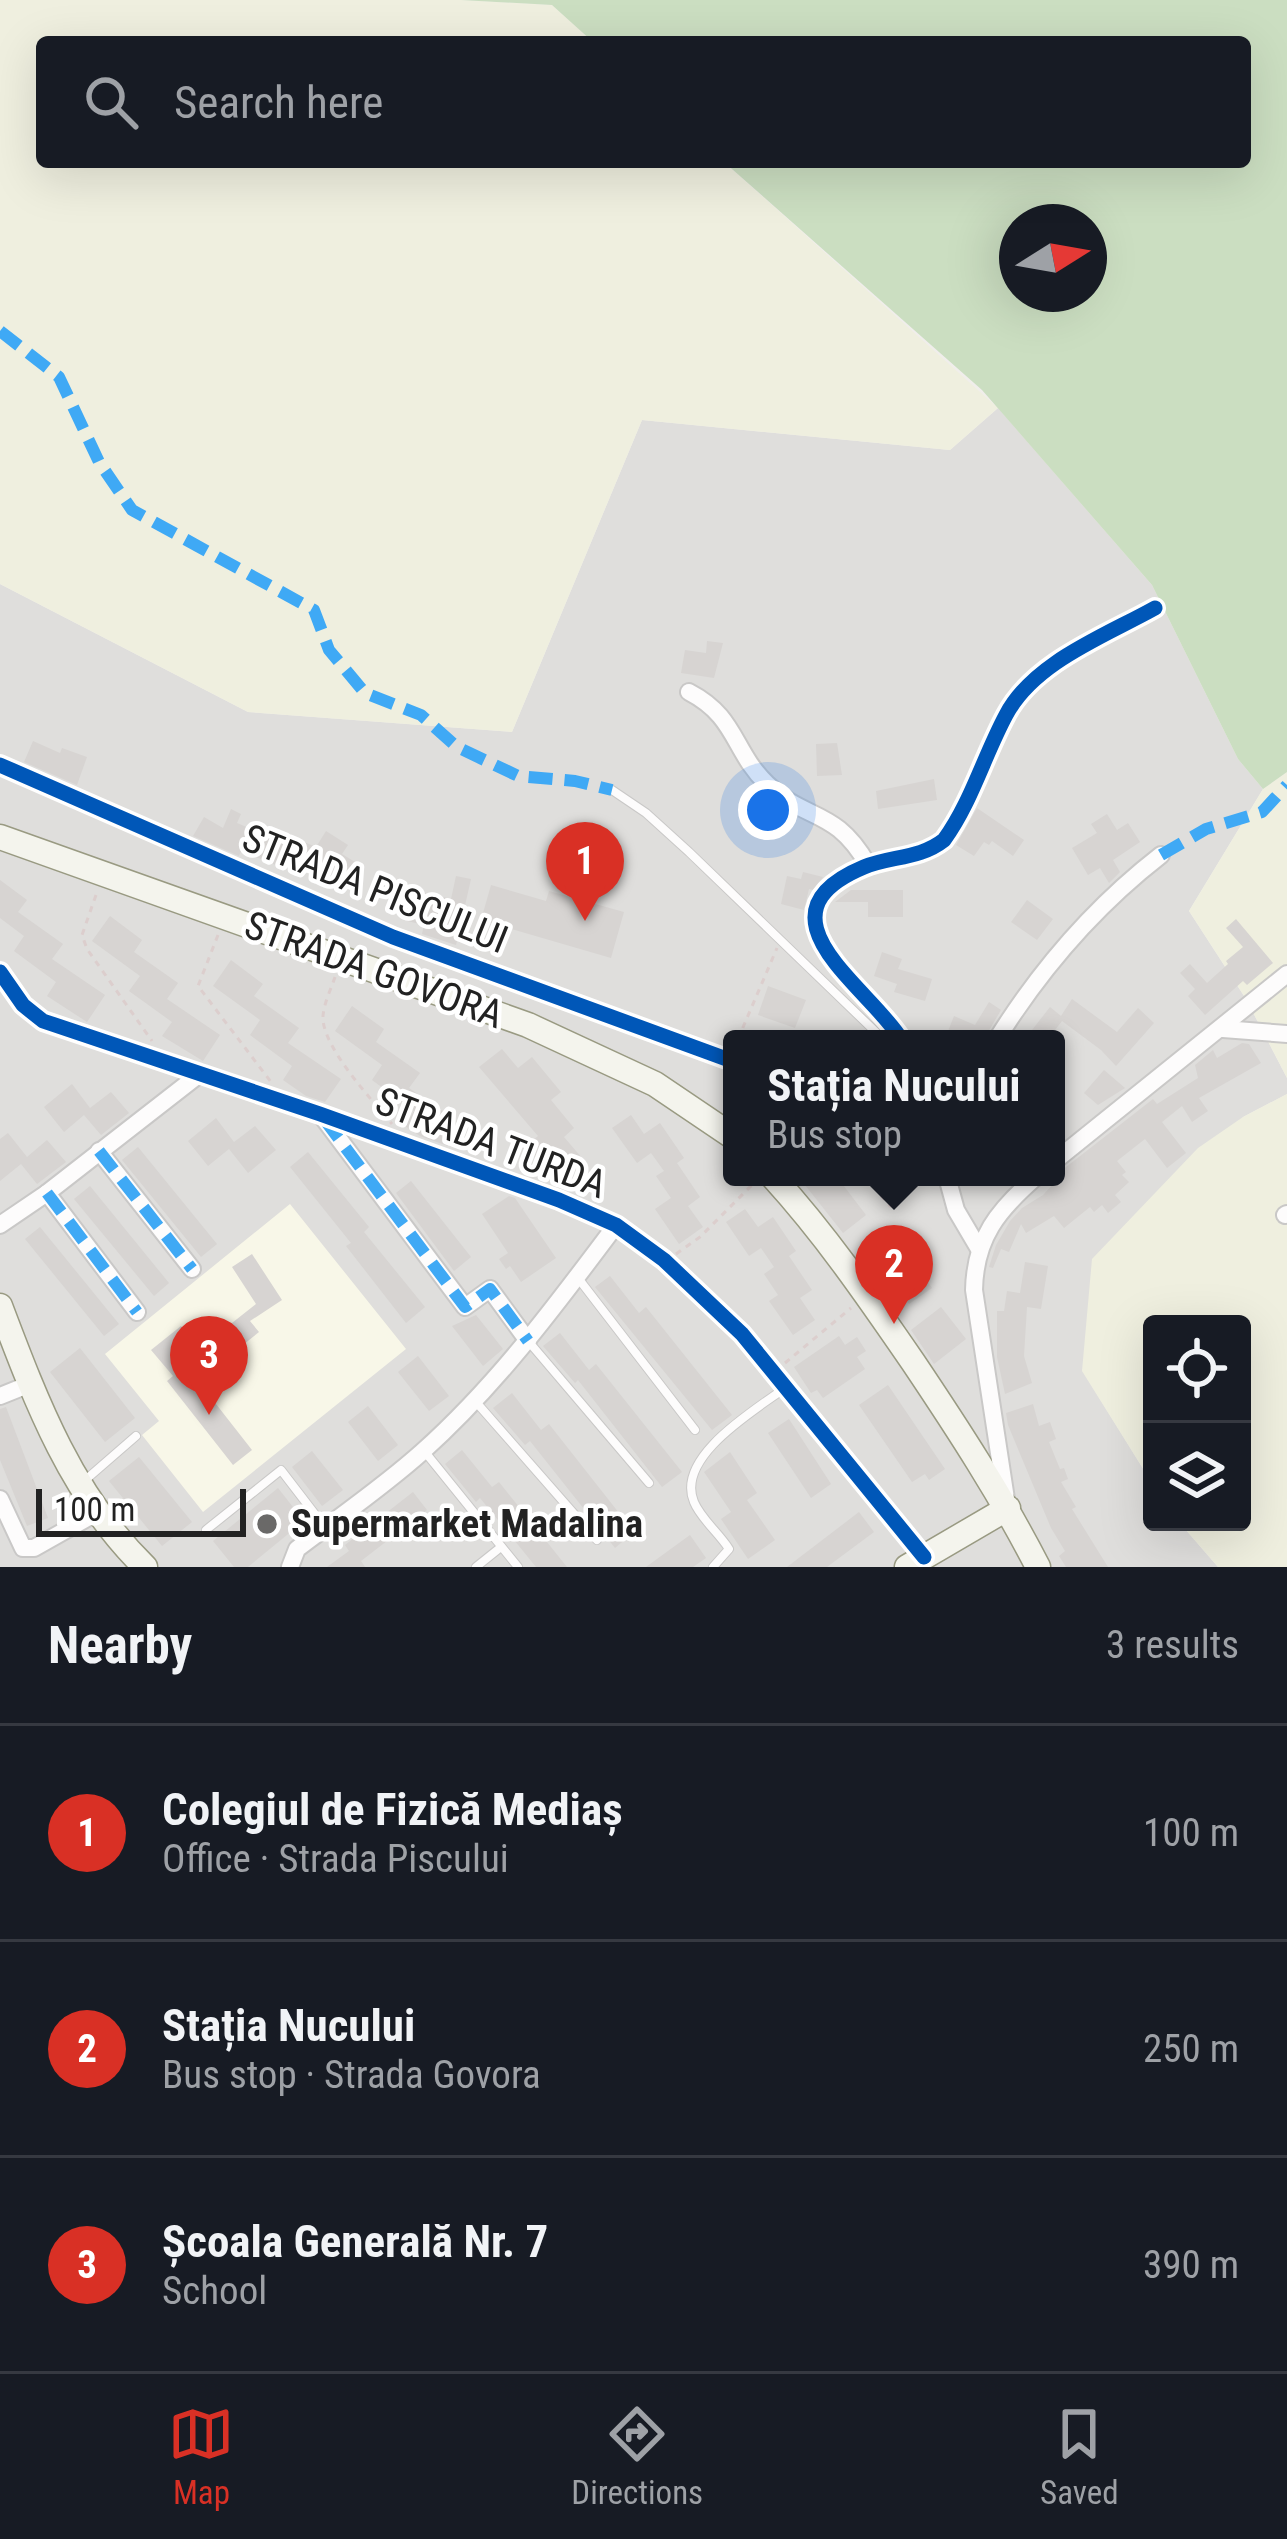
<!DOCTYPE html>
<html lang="en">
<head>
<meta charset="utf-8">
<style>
  body { margin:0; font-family:"Roboto Condensed",sans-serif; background:#242831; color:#f1f3f6 }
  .controls { position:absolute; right:36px; bottom:36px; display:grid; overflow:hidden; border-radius:12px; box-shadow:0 12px 48px #0002 }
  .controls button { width:108px; height:108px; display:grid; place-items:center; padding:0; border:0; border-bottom:3px solid #363941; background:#171b24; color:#f1f3f6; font:60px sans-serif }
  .compass { position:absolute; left:999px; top:204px; width:108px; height:108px; border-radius:50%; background:#171b24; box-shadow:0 12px 48px #0002; rotate:79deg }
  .scale { position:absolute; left:36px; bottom:30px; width:210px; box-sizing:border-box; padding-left:12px; border:6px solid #222; border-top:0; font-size:33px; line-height:42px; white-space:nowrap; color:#222; -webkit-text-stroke:9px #fff; paint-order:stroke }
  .you { position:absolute; left:768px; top:810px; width:42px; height:42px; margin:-30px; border:9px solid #fff; border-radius:50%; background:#1a73e8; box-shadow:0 0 0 18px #1a73e833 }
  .badge { display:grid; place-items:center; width:78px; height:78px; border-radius:50%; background:#d93025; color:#fff; font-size:39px; font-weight:700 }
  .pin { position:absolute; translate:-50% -99px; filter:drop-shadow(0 3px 6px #0008) }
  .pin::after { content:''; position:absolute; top:63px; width:42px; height:36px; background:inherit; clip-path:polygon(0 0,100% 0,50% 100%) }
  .popup { position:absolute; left:723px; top:1030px; width:342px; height:156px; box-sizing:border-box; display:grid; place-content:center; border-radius:12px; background:#171b24; filter:drop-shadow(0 3px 9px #0005); font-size:39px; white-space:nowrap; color:#9ea1a6 }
  .popup b { font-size:45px; color:#f1f3f6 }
  .popup::after { content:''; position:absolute; left:50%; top:100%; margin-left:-24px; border:24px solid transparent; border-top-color:#171b24 }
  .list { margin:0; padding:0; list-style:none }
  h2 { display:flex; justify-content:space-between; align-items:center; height:156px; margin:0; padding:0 48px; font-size:51px }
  h2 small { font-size:39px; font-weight:400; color:#9ea1a6 }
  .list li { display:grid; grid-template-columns:78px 1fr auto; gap:36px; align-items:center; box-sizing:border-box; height:216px; padding:0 48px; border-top:3px solid #363941 }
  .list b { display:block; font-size:45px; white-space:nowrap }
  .list p { margin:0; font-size:39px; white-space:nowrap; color:#9ea1a6 }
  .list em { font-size:39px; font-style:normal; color:#9ea1a6 }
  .icon { flex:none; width:66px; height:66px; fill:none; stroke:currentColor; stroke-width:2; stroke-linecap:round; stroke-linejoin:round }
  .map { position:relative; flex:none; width:1287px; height:1567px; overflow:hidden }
  .search { position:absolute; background:#171b24; box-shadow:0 12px 48px #0002; left:36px; right:36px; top:36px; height:132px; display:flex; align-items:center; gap:30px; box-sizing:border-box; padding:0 42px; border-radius:12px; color:#9ea1a6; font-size:45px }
  .sheet { height:804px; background:#171b24 }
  nav { display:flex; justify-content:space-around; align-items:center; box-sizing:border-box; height:168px; border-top:3px solid #363941; background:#171b24; font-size:33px; color:#9ea1a6 }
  nav a { display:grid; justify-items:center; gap:6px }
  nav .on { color:#d93025 }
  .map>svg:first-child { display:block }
  .residential { fill:#dfdedc; fill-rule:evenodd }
  .education { fill:#f8f7e8 }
  .farmland { fill:#efefdf }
  .forest { fill:#cbdec1; fill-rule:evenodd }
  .building { fill:#d7d4d2 }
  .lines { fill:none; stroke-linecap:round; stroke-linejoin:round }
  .lane-casing { stroke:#c9c8c7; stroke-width:10 }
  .street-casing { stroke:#c9c8c7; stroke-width:20 }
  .secondary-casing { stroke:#999a82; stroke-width:27 }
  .path { stroke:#dccecd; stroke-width:3; stroke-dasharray:6 6; stroke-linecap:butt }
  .lane { stroke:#fdfcfc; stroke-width:8 }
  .street { stroke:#fdfcfc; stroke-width:16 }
  .secondary { stroke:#f4f4ed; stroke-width:24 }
  .quiet { stroke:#3fa9f5; stroke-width:12; stroke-dasharray:24 12; stroke-linecap:butt }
  .cycleway-casing { stroke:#fff; stroke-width:22 }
  .cycleway { stroke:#0057b8; stroke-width:15 }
  .poi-dot { fill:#6a6968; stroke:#fff; stroke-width:4.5 }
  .labels { text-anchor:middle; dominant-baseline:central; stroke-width:9; stroke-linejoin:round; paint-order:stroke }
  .street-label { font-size:39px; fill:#222; stroke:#fff }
  .poi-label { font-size:39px; font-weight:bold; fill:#222; stroke:#fff; text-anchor:start }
</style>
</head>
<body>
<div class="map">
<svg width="1287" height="1567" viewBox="0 0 1287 1567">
  <rect width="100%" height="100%" fill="#f0eeeb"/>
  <!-- residential -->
  <path class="residential" d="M998,408L1152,585L1238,759L1263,789L1189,911L1246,999L1287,1078V1094L1243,1117L1082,1370L1152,1483V1522H1179L1218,1567H0V584L248,712L512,732L642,420L950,450ZM732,1039H1056V1177H732Z"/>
  <!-- education -->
  <polygon class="education" points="290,1204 406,1349 203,1512 142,1435 159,1421 105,1354"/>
  <!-- farmland -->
  <g class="farmland">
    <polygon points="0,0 461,0 552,5 593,42 42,42 42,162 724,162 998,408 950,450 642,420 512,732 248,712 0,584"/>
    <polygon points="1287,772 1287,1078 1246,999 1189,911 1263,789"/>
    <polygon points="1287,1094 1287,1567 1218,1567 1179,1522 1242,1522 1242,1324 1152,1324 1152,1483 1082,1371 1092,1259 1198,1148 1243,1117"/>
  </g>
  <!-- forest -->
  <path class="forest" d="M461,0H1287V772L1263,789L1238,759L1152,585L982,390L724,162H1245V42H593L552,5ZM1017,222H1089V294H1017Z"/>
  <!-- building -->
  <g class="building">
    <polygon points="707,641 723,643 714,678 681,673 685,650 706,653"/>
    <polygon points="33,741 60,753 62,748 87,757 77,785 24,762"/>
    <polygon points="837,743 842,775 817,776 816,744"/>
    <polygon points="934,779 937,800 878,809 876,791"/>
    <polygon points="977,808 1024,840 1013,856 992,841 989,845 984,842 974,856 956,845"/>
    <polygon points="231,809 241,814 237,823 270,837 273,829 316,847 326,831 348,845 342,854 355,862 347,875 335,867 330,876 295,854 288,870 241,851 239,856 193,836 204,817 223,828"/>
    <polygon points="1107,814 1117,830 1128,823 1140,842 1113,860 1120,872 1109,883 1100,868 1088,875 1072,848 1097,833 1091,824"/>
    <polygon points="803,872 823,877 813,890 809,889 804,910 781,904 787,876 801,879"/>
    <polygon points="456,876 471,879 456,945 422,934 424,925 403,920 406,908 401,907 406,888 451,899"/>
    <polygon points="0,880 27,900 18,912 63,944 52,959 105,995 87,1022 47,996 56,982 14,951 24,936 0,918"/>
    <polygon points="491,885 546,901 549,891 624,912 611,958 481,920"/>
    <polygon points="851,890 903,890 903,917 868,917 868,902 835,902"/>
    <polygon points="1027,900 1053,919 1037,940 1011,922"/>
    <polygon points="110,916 142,940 134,952 178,983 167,999 220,1035 203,1061 162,1036 172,1022 129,991 140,976 92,941"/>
    <polygon points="1236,919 1273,963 1247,985 1243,981 1205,1015 1188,996 1195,989 1180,973 1190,964 1207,983 1228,964 1226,961 1243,947 1226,928"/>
    <polygon points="882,952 902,959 898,969 932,979 925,1001 894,992 897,984 874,976"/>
    <polygon points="231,960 263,984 254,996 299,1028 288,1043 341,1079 325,1102 306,1096 283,1080 292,1066 250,1035 260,1020 213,986"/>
    <polygon points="768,986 806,1000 795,1028 758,1015"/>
    <polygon points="1072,999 1117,1032 1138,1008 1154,1023 1116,1066 1101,1050 1062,1021 1048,1039 1025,1039 1050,1007 1061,1016"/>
    <polygon points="989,1002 1001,1010 984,1039 945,1039 954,1016 975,1025"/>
    <polygon points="352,1006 384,1029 376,1042 420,1073 409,1088 462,1125 448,1146 420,1136 405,1126 414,1111 372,1080 382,1065 335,1031"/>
    <polygon points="1242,1043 1249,1044 1261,1063 1199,1098 1208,1111 1192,1122 1182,1106 1162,1122 1186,1153 1167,1168 1145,1139 1117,1161 1126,1172 1122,1175 1129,1182 1115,1195 1121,1202 1108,1213 1102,1205 1094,1212 1090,1207 1064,1228 1054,1216 1026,1233 1021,1224 1009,1252 1001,1249 993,1268 989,1267 996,1245 1010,1221 1022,1208 1043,1195 1055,1182 1052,1178 1153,1099 1157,1104 1198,1078 1195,1065 1213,1050 1217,1058"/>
    <polygon points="502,1049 518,1068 532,1057 561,1092 551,1100 574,1128 564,1137 582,1158 554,1181 526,1146 538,1136 479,1067"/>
    <polygon points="1104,1070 1125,1088 1098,1105 1084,1093"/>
    <polygon points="72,1084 90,1108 111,1092 129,1113 101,1135 84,1115 64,1132 44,1107"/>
    <polygon points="631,1115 644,1134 660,1123 684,1158 677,1163 700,1197 688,1206 703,1227 679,1244 655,1209 671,1198 656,1176 664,1171 651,1153 637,1163 612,1128"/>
    <polygon points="216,1118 234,1142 255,1126 276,1150 248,1173 229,1149 208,1166 188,1141"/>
    <polygon points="8,1133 27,1157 47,1140 66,1162 37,1184 21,1164 0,1181 0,1139"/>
    <polygon points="138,1147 217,1244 201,1257 122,1160"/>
    <polygon points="308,1152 369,1227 364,1232 425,1307 406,1323 346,1246 351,1243 290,1167"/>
    <polygon points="815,1177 837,1177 866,1215 843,1233 805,1185"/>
    <polygon points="411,1181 471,1257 454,1271 396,1193"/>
    <polygon points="90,1186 169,1283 154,1296 74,1199"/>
    <polygon points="509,1196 515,1198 556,1258 521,1282 510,1266 506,1269 499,1259 508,1253 482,1214"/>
    <polygon points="745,1209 758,1227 773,1217 796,1251 789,1256 812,1290 800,1298 815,1320 793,1335 769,1301 778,1295 764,1274 774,1267 761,1248 749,1256 726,1222"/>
    <polygon points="40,1227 119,1324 104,1336 25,1239"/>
    <polygon points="892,1229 932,1288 909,1304 868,1246"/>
    <polygon points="252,1254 282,1300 250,1321 259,1332 198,1381 252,1450 233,1465 167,1381 173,1376 151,1350 181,1326 199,1349 256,1304 232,1267"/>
    <polygon points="1025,1262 1048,1266 1041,1309 1027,1307 1024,1356 1032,1383 1005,1394 997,1357 997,1311 1004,1311 1007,1291 1020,1293"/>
    <polygon points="610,1276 639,1313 646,1307 732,1415 712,1430 595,1287"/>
    <polygon points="941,1307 966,1339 934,1364 911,1330"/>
    <polygon points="476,1315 503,1349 483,1366 452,1326"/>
    <polygon points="560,1333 589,1370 596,1364 682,1472 662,1487 578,1380 575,1383 543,1346"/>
    <polygon points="839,1336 845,1345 857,1337 866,1351 857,1357 865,1369 823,1398 817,1390 811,1393 794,1367"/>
    <polygon points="80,1348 135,1418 105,1442 50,1372"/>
    <polygon points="418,1356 449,1396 429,1411 398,1372"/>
    <polygon points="888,1385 945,1469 929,1480 925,1474 912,1482 859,1405"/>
    <polygon points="512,1393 541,1430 549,1424 634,1532 615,1548 530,1441 525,1445 493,1408"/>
    <polygon points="1033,1404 1039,1426 1050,1422 1056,1439 1049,1442 1060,1469 1064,1468 1068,1479 1061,1482 1076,1507 1072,1509 1108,1567 1066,1567 1059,1556 1065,1551 1051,1528 1008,1425 1006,1413"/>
    <polygon points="368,1406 398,1445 378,1461 348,1422"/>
    <polygon points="6,1407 48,1518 27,1526 0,1460 0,1409"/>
    <polygon points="789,1419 831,1484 811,1498 768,1433"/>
    <polygon points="462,1450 492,1487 499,1482 567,1567 536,1567 480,1498 476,1502 445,1464"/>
    <polygon points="312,1451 343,1490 322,1506 292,1467"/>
    <polygon points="730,1452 757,1493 747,1500 775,1540 748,1559 721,1519 731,1512 704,1472"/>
    <polygon points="139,1457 192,1522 162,1546 109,1481"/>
    <polygon points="278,1488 304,1521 248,1567 234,1567 213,1541"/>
    <polygon points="413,1492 427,1510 361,1561 365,1567 327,1567 349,1551 345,1545"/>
    <polygon points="859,1512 874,1532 827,1567 787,1567"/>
    <polygon points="690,1535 706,1558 693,1567 646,1567"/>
  </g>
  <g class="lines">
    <!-- lane casing -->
    <g class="lane-casing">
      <g id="lane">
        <polyline points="612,790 646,813 689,852 883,1039"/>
        <polyline points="578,1278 695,1430"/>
        <polyline points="529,1342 649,1483"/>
        <polyline points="476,1402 597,1540"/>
        <polyline points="425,1452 518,1567"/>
        <polyline points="83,1482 136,1436"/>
        <polyline points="206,1530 281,1470 324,1526"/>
        <polyline points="476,1567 501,1547"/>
        <path d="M713,1567L729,1549C719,1533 701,1519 694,1502C675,1457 755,1410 785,1388"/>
      </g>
    </g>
    <!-- street casing -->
    <g class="street-casing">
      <g id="street">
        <path d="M689,692C737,717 732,750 767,784C806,822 835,807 868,865"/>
        <polyline points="0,765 393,937 732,1061"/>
        <polyline points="0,972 23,1005 43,1021 320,1114 559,1200 616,1225 664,1260 742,1334 924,1557"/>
        <polyline points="1223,1029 1287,1034"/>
        <path d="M901,1039C868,986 749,915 864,867C891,856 920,859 944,840C971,803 984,756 1006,715C1034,662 1105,636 1155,608"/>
        <path d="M997,1039C1042,967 1094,907 1161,855"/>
        <polyline points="321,1115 465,1307 490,1289 528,1341"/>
        <polyline points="99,1151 192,1269"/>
        <polyline points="1056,1160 1287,974"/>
        <polyline points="947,1177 956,1210 979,1249"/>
        <polyline points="47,1193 137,1312"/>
        <polyline points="1285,1215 1287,1214"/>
        <polyline points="0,1225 47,1193 201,1073"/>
        <polyline points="0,1396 30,1384"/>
        <polyline points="0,1499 23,1548 34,1548 96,1513"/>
        <path d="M1006,1499L974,1290C975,1238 998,1210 1036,1177"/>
        <path d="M290,1567L297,1549C339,1517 383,1487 422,1452C497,1385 556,1305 616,1225"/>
      </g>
    </g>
    <!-- secondary casing -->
    <g class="secondary-casing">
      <g id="secondary">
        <polyline points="0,837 528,1025 655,1084 732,1136"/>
        <path d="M773,1177C825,1234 869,1298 913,1362C958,1429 1001,1495 1038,1567"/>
        <path d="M0,1306C36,1401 71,1495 145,1567"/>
        <polyline points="907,1567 1008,1508"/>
      </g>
    </g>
    <!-- path -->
    <g class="path">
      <polyline points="96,895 82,935 87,949 152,1041"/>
      <polyline points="218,935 198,986 271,1082"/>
      <path d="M335,977C331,989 324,1003 323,1016C321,1046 373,1101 392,1124"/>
      <polyline points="738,1039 777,948"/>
      <polyline points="865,1177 890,1206 896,1205 918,1177"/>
      <polyline points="676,1254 700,1237 753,1184"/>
      <polyline points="785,1363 851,1308"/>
    </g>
    <!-- lane -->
    <use href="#lane" class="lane"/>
    <!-- street -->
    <use href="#street" class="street"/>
    <!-- secondary -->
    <use href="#secondary" class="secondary"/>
    <!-- quiet -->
    <g class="quiet">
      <polyline points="0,331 59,377 99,462 132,510 314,610 329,650 365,693 421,715 457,747 518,776 575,781 612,790"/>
      <polyline points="1161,855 1206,829 1262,812 1287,785"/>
      <polyline points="324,1119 465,1307 490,1289 528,1341"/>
      <polyline points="99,1151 192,1269"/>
      <polyline points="47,1193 137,1312"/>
    </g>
    <!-- cycleway casing -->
    <g class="cycleway-casing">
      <g id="cycleway">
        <polyline points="0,765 393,937 732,1061"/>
        <polyline points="0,972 23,1005 43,1021 320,1114 559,1200 616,1225 664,1260 742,1334 924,1557"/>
        <path d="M901,1039C868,986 749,915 864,867C891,856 920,859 944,840C971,803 984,756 1006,715C1034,662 1105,636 1155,608"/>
      </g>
    </g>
    <!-- cycleway -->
    <use href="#cycleway" class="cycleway"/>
  </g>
  <!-- markers -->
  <circle class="poi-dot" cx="267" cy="1524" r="12"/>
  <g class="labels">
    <!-- street labels -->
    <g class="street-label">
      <text transform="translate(375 889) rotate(22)">STRADA PISCULUI</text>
      <text transform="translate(374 970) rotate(20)">STRADA GOVORA</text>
      <text transform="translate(491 1143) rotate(21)">STRADA TURDA</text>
    </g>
    <!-- poi labels -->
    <g class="poi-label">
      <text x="291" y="1524">Supermarket Madalina</text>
    </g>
  </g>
</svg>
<div class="controls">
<button><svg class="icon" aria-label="locate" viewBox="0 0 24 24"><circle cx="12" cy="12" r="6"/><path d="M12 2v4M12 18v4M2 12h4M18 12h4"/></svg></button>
<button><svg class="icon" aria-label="layers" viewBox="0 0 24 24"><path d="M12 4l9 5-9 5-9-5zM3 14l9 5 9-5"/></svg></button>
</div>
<svg class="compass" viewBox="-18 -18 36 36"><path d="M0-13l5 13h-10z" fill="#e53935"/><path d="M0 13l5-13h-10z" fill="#9ea1a6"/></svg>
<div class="scale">100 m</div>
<div class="you"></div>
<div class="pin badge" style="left:585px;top:921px">1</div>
<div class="pin badge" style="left:894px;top:1324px">2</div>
<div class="popup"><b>Stația Nucului</b>Bus stop</div>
<div class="pin badge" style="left:209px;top:1415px">3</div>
<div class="search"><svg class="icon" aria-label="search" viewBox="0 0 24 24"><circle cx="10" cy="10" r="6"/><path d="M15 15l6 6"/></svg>Search here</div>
</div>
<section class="sheet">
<h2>Nearby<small>3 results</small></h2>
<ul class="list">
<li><span class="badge">1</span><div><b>Colegiul de Fizică Mediaș</b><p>Office · Strada Piscului</p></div><em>100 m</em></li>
<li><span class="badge">2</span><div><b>Stația Nucului</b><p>Bus stop · Strada Govora</p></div><em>250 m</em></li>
<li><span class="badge">3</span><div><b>Școala Generală Nr. 7</b><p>School</p></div><em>390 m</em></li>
</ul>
</section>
<nav>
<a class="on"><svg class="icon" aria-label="map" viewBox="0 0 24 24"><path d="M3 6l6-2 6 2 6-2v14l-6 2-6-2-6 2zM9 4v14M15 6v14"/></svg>Map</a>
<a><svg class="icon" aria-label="directions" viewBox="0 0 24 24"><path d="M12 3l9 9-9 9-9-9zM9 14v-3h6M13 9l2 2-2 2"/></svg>Directions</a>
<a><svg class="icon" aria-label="saved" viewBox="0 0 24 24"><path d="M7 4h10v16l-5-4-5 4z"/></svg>Saved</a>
</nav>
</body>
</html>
